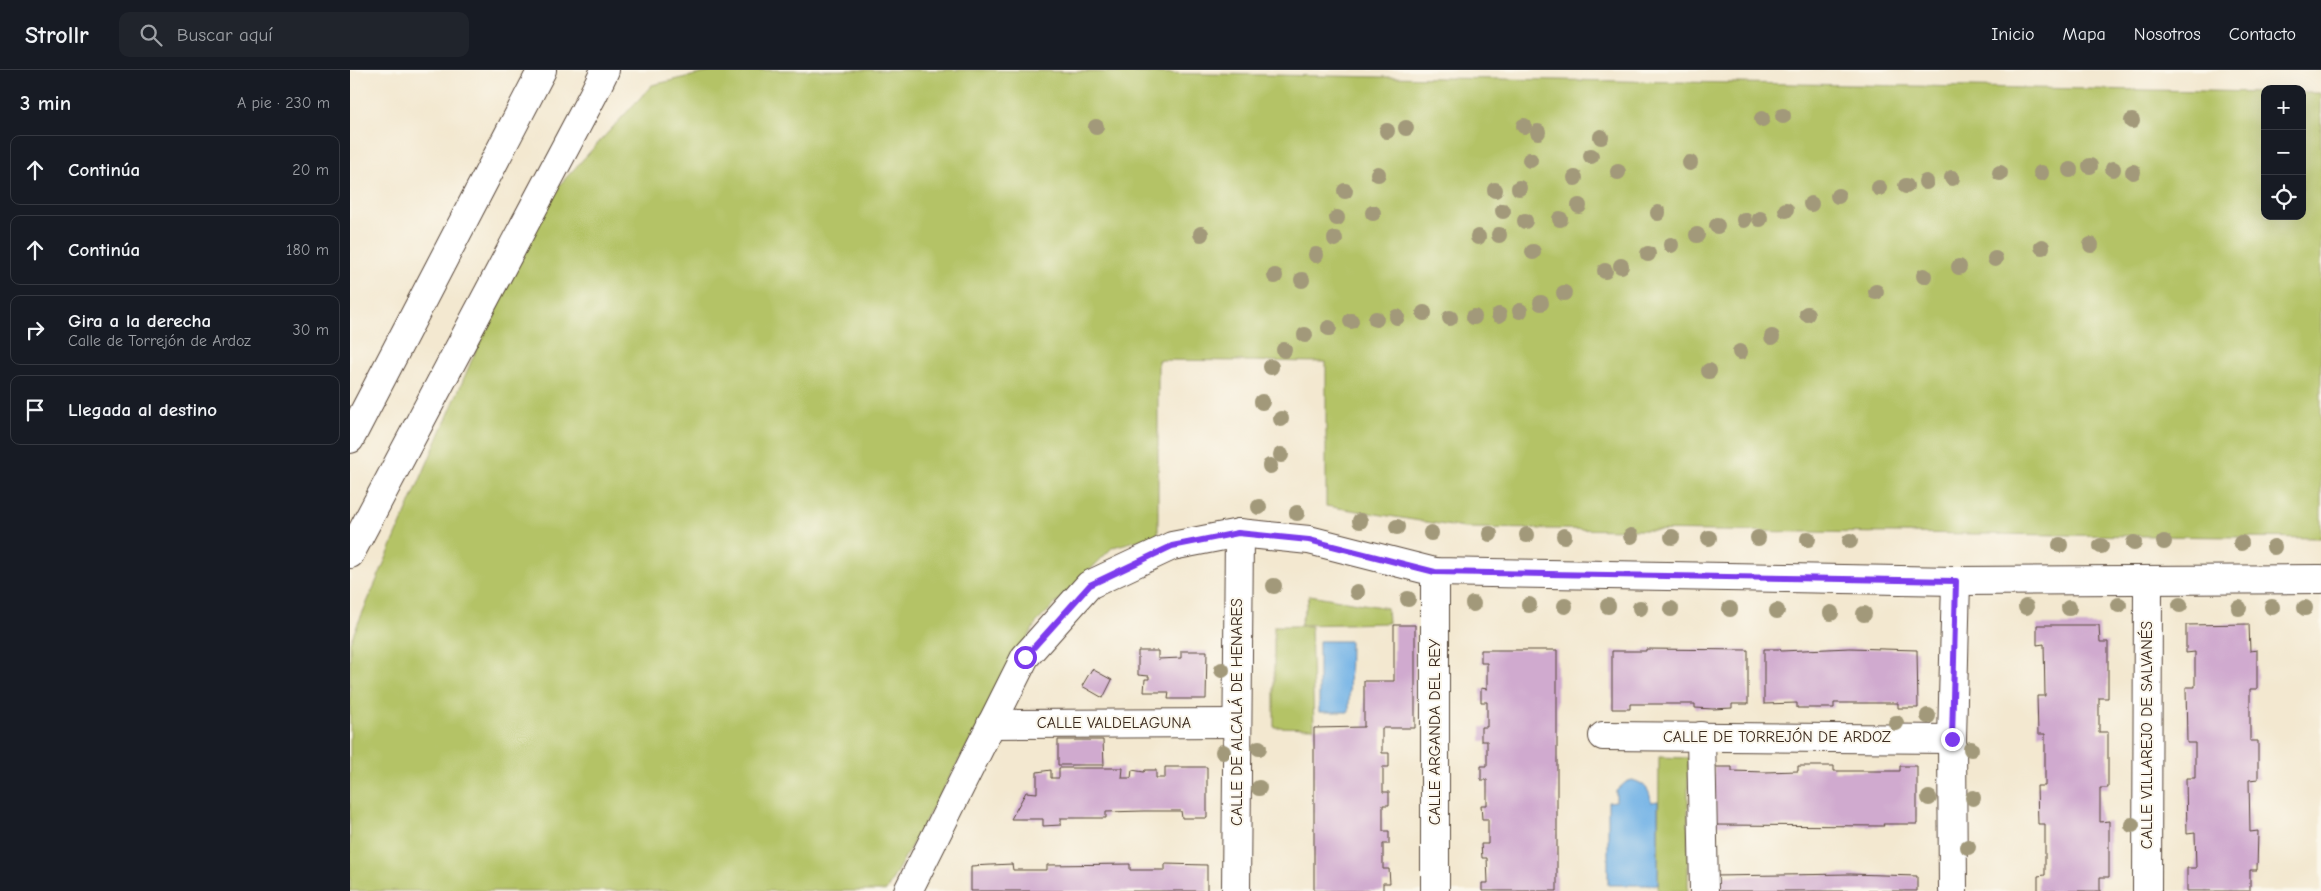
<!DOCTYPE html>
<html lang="es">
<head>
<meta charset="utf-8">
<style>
  body { margin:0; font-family:"Comic Neue",sans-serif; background:#20242c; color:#f1f3f6 }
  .controls { position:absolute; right:15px; top:15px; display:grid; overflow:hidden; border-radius:10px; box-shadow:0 5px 20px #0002 }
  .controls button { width:45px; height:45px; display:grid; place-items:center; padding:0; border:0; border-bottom:1px solid #363941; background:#171b24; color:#f1f3f6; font:25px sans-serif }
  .stop { position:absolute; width:15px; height:15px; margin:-11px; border:4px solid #7c3aed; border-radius:50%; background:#fff }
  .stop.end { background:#7c3aed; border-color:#fff; box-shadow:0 1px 5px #0008 }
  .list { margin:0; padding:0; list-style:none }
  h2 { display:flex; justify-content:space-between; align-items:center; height:65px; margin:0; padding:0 20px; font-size:21px }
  h2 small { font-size:16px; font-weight:400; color:#9ea1a6 }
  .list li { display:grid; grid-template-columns:32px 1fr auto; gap:15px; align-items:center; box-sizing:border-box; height:70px; margin:0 10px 10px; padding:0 10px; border:1px solid #363941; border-radius:10px }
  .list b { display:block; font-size:19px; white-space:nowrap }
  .list p { margin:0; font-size:16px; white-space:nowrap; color:#9ea1a6 }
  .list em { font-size:16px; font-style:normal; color:#9ea1a6 }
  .icon { flex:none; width:28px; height:28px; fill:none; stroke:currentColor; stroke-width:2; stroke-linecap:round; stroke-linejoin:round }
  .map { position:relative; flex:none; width:1971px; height:821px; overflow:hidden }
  header { display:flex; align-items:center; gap:30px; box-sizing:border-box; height:70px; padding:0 25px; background:#171b24; border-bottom:1px solid #363941 }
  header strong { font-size:24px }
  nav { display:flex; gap:28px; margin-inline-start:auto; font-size:18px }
  .search { width:350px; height:45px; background:#20242c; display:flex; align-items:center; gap:12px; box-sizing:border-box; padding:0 18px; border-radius:10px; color:#9ea1a6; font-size:19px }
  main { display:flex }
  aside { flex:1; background:#171b24 }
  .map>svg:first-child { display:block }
  .green { fill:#b4c366; stroke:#787642 }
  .water { fill:#73b3e6; stroke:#576e82 }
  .building { fill:#d0aacf }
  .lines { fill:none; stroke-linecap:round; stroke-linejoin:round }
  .minor-casing { stroke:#574639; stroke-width:30 }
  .highway-casing { stroke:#574639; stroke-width:30 }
  .minor { stroke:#fff; stroke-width:28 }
  .highway { stroke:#fff; stroke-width:28 }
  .tree { fill:#a2997a }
  .route { stroke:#7c3aed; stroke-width:6 }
  .labels { text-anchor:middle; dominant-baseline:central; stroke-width:4; stroke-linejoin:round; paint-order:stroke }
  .street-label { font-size:16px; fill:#3b2a1e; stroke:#fbf7ec }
</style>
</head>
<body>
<header>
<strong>Strollr</strong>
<div class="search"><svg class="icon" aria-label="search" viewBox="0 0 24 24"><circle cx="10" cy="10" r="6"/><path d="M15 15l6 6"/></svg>Buscar aquí</div>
<nav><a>Inicio</a><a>Mapa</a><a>Nosotros</a><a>Contacto</a></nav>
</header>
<main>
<aside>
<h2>3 min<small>A pie · 230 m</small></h2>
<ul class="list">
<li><svg class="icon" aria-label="ahead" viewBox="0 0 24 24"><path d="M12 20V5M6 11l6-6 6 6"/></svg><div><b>Continúa</b></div><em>20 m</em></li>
<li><svg class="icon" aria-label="ahead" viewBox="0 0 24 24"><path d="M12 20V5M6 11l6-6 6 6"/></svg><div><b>Continúa</b></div><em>180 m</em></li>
<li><svg class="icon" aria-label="right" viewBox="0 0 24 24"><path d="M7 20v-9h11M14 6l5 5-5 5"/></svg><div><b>Gira a la derecha</b><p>Calle de Torrejón de Ardoz</p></div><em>30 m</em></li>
<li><svg class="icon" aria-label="arrive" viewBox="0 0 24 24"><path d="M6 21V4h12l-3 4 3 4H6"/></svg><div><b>Llegada al destino</b></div></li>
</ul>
</aside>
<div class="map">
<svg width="1971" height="821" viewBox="0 0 1971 821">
  <rect width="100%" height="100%" fill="#fbf7ec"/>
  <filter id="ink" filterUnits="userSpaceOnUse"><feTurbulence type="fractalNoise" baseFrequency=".02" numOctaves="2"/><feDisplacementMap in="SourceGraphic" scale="10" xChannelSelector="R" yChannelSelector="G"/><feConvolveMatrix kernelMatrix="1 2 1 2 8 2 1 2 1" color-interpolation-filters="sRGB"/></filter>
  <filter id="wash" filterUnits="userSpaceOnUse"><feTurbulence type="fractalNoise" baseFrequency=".0096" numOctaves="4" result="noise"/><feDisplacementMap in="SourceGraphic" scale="20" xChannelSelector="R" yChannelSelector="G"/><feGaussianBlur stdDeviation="1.12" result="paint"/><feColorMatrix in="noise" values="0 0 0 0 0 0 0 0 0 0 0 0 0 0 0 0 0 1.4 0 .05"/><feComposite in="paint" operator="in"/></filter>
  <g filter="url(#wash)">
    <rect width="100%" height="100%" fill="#f3e8d0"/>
    <!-- green -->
    <g class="green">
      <polygon points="368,0 626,0 1915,22 1915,146 1952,146 1952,23 1971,23 1971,468 1114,458 976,436 976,292 808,290 808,465 763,477 686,553 536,821 0,821 0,572 187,139 302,15"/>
      <polygon points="960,525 1037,538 1038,553 950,555"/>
      <polygon points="924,556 961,556 964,658 924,657"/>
      <polygon points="1309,687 1338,688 1338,821 1308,821"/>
    </g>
    <!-- water -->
    <g class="water">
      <polygon points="969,571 1000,571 999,642 969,642"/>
      <path d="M1282,710C1294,713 1300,719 1301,732L1308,731V815H1258V732L1266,731V721L1276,712Z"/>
    </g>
    <g id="blocks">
      <!-- building -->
      <g class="building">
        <polygon points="1899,554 1900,581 1907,580 1907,619 1900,619 1900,671 1908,671 1908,709 1899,710 1900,762 1908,761 1907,800 1900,800 1900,821 1837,821 1837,798 1846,798 1845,763 1837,764 1836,708 1845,708 1845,673 1837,673 1836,617 1845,617 1845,582 1836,583 1836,555"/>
        <polygon points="1044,555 1065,555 1065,658 1032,658 1032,683 1039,683 1039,697 1033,697 1033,722 1039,722 1039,735 1033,735 1033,761 1039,761 1039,774 1033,774 1033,799 1039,799 1040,813 1033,813 1033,821 964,821 964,658 1014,657 1014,611 1044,611"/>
        <polygon points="1687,555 1749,555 1750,572 1758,572 1758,628 1749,628 1749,662 1758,662 1758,718 1750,718 1750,752 1759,751 1759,807 1750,807 1750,821 1688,821 1688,806 1695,805 1695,754 1688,754 1687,716 1695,716 1695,664 1688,664 1687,626 1695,626 1694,574 1687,575"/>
        <polygon points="1500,578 1567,580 1568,638 1548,638 1548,633 1484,633 1484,638 1447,638 1447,633 1414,634 1414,579 1430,579 1431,581"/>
        <polygon points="1296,579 1398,580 1398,634 1382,634 1382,638 1363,639 1345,638 1345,634 1280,634 1280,639 1262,639 1262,581 1296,581"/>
        <polygon points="1131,580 1207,580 1207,821 1132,821 1132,813 1138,813 1137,788 1132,788 1131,774 1138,774 1138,749 1132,749 1131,735 1137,735 1137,710 1131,710 1131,696 1137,696 1137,671 1131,671 1131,657 1137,657 1137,632 1131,632 1131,618 1137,619 1137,593 1131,593"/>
        <polygon points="788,581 808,581 808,589 831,588 831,581 857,581 856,629 818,629 819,622 794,622 795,609 799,609 799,606 788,605"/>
        <polygon points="742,599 762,610 753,628 732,616"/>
        <polygon points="708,670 753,670 754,695 708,695"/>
        <polygon points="1448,696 1484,696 1484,701 1550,701 1550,696 1567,696 1567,754 1533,754 1534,756 1363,755 1364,697 1382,697 1382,701 1415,702 1448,701"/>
        <polygon points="815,697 857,697 857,748 832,748 831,741 794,741 756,742 756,748 711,748 711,755 693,756 693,749 661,749 676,722 687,723 687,702 701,700 701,708 709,708 709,698 773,698 772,708 781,708 782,700 794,702 795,700 806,700 806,708 815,708"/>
        <polygon points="662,794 663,800 697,800 697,795 780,794 780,800 815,800 815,794 857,795 857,821 621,821 621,796"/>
        <polygon points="1500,804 1567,806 1567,821 1364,821 1364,806"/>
      </g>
    </g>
  </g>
  <g filter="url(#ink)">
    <use href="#blocks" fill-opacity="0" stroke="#574639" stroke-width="1"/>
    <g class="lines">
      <!-- minor casing -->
      <g class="minor-casing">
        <g id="minor">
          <polyline points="1085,502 1085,821"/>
          <polyline points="641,654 886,653"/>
          <polyline points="1253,666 1602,669"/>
          <polyline points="1351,666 1354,821"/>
          <polyline points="558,821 675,587 739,515 822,476 889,463 959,470 1085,502 1606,511 1971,509"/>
          <polyline points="886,821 889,463"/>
          <polyline points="1603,821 1602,669 1606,511"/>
          <polyline points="1797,821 1798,510"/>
        </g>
      </g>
      <!-- highway casing -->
      <g class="highway-casing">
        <g id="highway">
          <polyline points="0,369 192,0"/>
          <polyline points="0,484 243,25 255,0"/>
        </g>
      </g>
      <!-- minor -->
      <use href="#minor" class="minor"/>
      <!-- highway -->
      <use href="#highway" class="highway"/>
    </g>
    <!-- trees -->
    <g class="tree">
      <circle cx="1433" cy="46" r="8"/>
      <circle cx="1412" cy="49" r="8"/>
      <circle cx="1782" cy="51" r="8"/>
      <circle cx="1174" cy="56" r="8"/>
      <circle cx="746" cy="57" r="8"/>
      <circle cx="1056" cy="58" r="8"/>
      <circle cx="1037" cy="61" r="8"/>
      <circle cx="1188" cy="62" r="8"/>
      <circle cx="1251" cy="67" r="8"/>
      <circle cx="1241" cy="86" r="8"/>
      <circle cx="1180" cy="90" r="8"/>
      <circle cx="1340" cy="93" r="8"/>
      <circle cx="1740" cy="96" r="8"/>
      <circle cx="1763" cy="99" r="8"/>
      <circle cx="1720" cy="100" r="8"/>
      <circle cx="1268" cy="102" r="8"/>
      <circle cx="1783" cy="102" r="8"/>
      <circle cx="1650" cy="103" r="8"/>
      <circle cx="1691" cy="103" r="8"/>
      <circle cx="1028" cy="104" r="8"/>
      <circle cx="1225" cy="108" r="8"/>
      <circle cx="1602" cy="108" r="8"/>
      <circle cx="1576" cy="112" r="8"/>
      <circle cx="1556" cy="116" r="8"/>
      <circle cx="1169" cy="118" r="8"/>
      <circle cx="1529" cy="118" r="8"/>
      <circle cx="1145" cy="120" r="8"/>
      <circle cx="995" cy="121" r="8"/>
      <circle cx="1488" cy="126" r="8"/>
      <circle cx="1461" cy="134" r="8"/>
      <circle cx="1229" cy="136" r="8"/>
      <circle cx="1436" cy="140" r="8"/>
      <circle cx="1153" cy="141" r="8"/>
      <circle cx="1023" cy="143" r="8"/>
      <circle cx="1308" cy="143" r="8"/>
      <circle cx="987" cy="148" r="8"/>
      <circle cx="1210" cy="149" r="8"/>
      <circle cx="1410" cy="149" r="8"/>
      <circle cx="1394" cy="150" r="8"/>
      <circle cx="1175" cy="151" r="8"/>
      <circle cx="1367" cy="156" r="8"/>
      <circle cx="851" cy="164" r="8"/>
      <circle cx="1149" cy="165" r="8"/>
      <circle cx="1347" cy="165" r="8"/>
      <circle cx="1128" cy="167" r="8"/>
      <circle cx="985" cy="169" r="8"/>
      <circle cx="1321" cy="175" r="8"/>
      <circle cx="1741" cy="175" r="8"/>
      <circle cx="1692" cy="177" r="8"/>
      <circle cx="1183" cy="182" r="8"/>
      <circle cx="1298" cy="184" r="8"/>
      <circle cx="966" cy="185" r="8"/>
      <circle cx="1645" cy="189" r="8"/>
      <circle cx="1271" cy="196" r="8"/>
      <circle cx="1609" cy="197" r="8"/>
      <circle cx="1255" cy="201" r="8"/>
      <circle cx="925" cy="206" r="8"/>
      <circle cx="1574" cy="206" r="8"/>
      <circle cx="952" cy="210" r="8"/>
      <circle cx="1526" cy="222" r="8"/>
      <circle cx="1214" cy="223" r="8"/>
      <circle cx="1191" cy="233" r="8"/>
      <circle cx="1170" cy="241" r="8"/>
      <circle cx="1074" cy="243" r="8"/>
      <circle cx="1457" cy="244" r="8"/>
      <circle cx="1149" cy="245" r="8"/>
      <circle cx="1047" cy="247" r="8"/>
      <circle cx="1124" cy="247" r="8"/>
      <circle cx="1100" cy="248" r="8"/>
      <circle cx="1026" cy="249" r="8"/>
      <circle cx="1001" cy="251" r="8"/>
      <circle cx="979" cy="258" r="8"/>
      <circle cx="955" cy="265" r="8"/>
      <circle cx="1422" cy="267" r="8"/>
      <circle cx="934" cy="280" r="8"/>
      <circle cx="1390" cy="282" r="8"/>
      <circle cx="921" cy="297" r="8"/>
      <circle cx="1359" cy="301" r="8"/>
      <circle cx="912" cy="332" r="8"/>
      <circle cx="931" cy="349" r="8"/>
      <circle cx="931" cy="385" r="8"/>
      <circle cx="920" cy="396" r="8"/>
      <circle cx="909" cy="437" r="8"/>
      <circle cx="947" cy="443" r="8"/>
      <circle cx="1010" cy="451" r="8"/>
      <circle cx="1047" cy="457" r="8"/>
      <circle cx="1081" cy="463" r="8"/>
      <circle cx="1140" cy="464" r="8"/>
      <circle cx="1177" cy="465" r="8"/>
      <circle cx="1214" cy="466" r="8"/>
      <circle cx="1281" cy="466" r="8"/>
      <circle cx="1322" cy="467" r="8"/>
      <circle cx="1359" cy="468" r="8"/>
      <circle cx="1408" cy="468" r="8"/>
      <circle cx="1458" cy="469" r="8"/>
      <circle cx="1500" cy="471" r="8"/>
      <circle cx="1814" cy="472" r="8"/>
      <circle cx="1784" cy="473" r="8"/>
      <circle cx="1891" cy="473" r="8"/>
      <circle cx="1710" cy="475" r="8"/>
      <circle cx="1751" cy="476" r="8"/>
      <circle cx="1924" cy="477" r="8"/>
      <circle cx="924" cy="516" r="8"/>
      <circle cx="1007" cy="522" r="8"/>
      <circle cx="1058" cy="529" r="8"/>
      <circle cx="1123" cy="534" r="8"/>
      <circle cx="1179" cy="535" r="8"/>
      <circle cx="1769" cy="535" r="8"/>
      <circle cx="1830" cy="535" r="8"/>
      <circle cx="1215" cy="536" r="8"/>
      <circle cx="1258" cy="536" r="8"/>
      <circle cx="1676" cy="537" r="8"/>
      <circle cx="1922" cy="537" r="8"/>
      <circle cx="1290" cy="538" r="8"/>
      <circle cx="1719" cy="538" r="8"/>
      <circle cx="1889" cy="538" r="8"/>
      <circle cx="1955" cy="538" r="8"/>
      <circle cx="1321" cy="539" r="8"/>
      <circle cx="1380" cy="539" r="8"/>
      <circle cx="1427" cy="541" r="8"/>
      <circle cx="1481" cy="543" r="8"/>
      <circle cx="1514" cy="544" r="8"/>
      <circle cx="872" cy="600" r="8"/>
      <circle cx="1578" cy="646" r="8"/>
      <circle cx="1546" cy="653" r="8"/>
      <circle cx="909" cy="678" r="8"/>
      <circle cx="1621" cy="679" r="8"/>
      <circle cx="873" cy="682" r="8"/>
      <circle cx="909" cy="718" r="8"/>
      <circle cx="1579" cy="728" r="8"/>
      <circle cx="1623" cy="728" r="8"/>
      <circle cx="1782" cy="755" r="8"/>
      <circle cx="1618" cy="777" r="8"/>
    </g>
  </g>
  <g class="lines" filter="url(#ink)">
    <!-- route -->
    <polyline class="route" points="675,587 740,515 822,476 888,463 959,470 1085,502 1606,511 1602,669"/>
  </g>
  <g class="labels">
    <!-- street labels -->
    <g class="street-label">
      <text transform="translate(887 642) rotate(-90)">CALLE DE ALCALÁ DE HENARES</text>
      <text x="764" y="653">CALLE VALDELAGUNA</text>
      <text transform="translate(1085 662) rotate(-90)">CALLE ARGANDA DEL REY</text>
      <text transform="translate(1797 665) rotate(-90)">CALLE VILLAREJO DE SALVANÉS</text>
      <text x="1427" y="667">CALLE DE TORREJÓN DE ARDOZ</text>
    </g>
  </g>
</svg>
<div class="controls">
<button>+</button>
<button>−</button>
<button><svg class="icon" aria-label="locate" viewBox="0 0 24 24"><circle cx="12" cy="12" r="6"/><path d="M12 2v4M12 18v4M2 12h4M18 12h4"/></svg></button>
</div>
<div class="stop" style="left:675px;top:587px"></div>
<div class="stop end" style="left:1602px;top:669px"></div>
</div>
</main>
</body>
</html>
